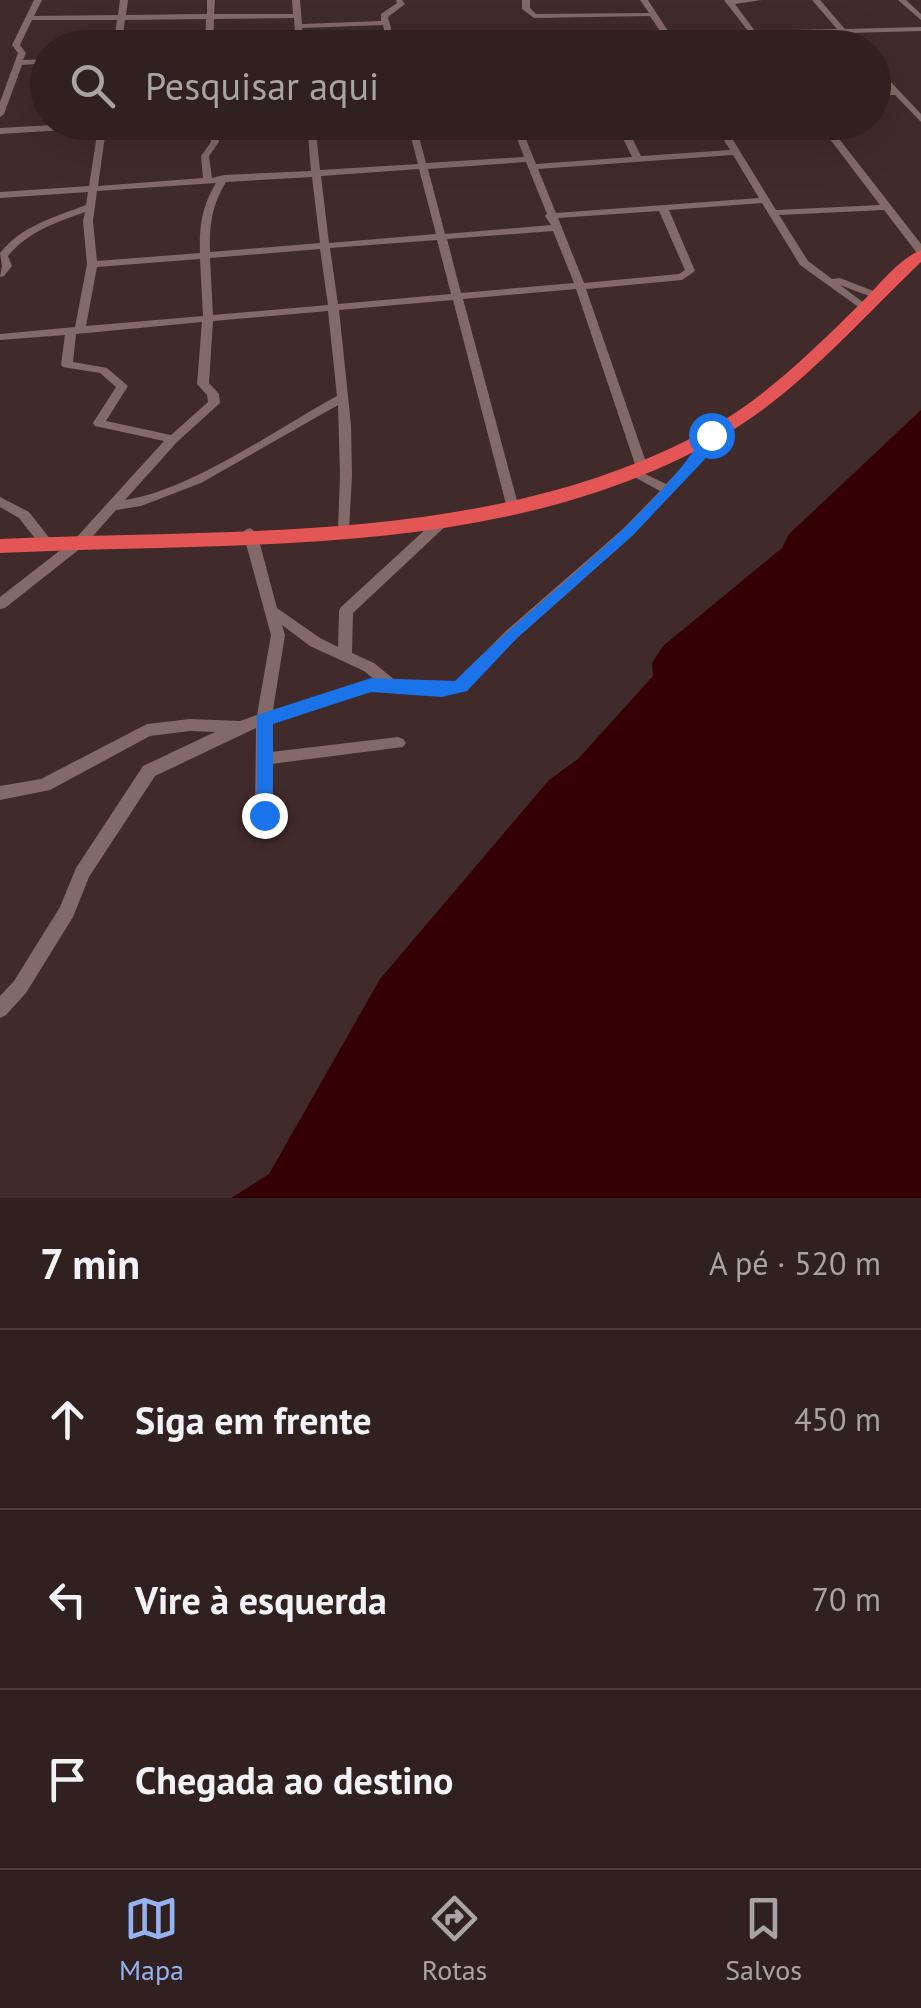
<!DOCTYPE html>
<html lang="pt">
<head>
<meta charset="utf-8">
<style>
  body { margin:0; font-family:"PT Sans",sans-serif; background:#3d2d2d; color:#f1f3f6 }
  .stop { position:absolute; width:30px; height:30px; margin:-22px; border:8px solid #1a73e8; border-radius:50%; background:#fff }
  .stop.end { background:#1a73e8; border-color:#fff; box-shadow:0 2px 10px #0008 }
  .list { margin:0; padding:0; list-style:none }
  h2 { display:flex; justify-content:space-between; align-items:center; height:130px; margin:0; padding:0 40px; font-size:42px }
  h2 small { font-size:32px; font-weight:400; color:#a8a3a5 }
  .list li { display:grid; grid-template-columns:65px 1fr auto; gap:30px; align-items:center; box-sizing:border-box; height:180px; padding:0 40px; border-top:2px solid #4c3e3e }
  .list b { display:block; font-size:38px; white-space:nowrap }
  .list em { font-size:32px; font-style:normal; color:#a8a3a5 }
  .icon { flex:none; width:55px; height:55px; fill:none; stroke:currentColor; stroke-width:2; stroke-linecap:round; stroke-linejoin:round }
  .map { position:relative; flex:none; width:921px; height:1198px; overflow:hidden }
  .search { position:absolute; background:#312020; box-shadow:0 10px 40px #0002; left:30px; right:30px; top:30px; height:110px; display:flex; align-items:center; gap:25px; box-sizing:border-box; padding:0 35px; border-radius:55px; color:#a8a3a5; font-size:38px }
  .sheet { height:670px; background:#312020 }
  nav { display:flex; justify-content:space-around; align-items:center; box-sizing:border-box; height:140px; border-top:2px solid #4c3e3e; background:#312020; font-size:28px; color:#a8a3a5 }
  nav a { display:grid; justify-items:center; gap:5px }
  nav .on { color:#95b2f1 }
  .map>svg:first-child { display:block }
  .water { fill:#350003 }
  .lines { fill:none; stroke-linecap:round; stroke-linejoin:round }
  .minor { fill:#836967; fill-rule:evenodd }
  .highway { fill:#e45556; fill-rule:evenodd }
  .route { fill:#1a73e8 }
</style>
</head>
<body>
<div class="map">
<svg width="921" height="1198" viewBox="0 0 921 1198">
  <rect width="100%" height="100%" fill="#412b2a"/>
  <!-- water -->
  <polygon class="water" points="921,410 921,1198 231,1198 269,1174 380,979 549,780 578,759 653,676 652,663 663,646 782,548 789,534"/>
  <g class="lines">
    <!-- minor -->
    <g class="minor">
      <polygon points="34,0 42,0 34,16 118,15 120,0 128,0 126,15 207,14 207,0 215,0 214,14 293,14 292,0 300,0 302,24 381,21 381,14 397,3 396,0 402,0 405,4 388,17 396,48 388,48 383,25 302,28 304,48 296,48 294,18 214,19 213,48 205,48 206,19 125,20 121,48 113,48 117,20 32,20 20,45 26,53 23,60 48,59 48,63 22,65 4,114 0,117 0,102 18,53 12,45"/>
      <polygon points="522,0 530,0 530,8 536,14 649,13 640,0 648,0 670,34 748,31 724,0 762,0 735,4 755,31 837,29 812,0 820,0 845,29 921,27 921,31 849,33 861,48 852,48 841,33 759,36 768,48 760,48 751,36 672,38 679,48 671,48 665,38 547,48 507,48 662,34 650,16 534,18 522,9"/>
      <polygon points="898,0 906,0 921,14 921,20"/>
      <polygon points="874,64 921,114 921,122 895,95 874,95 874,91 891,90 874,70"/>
      <path d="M107,122L98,186L203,178L201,156L211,142L205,122H213L219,142L209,156L212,178L224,175L311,171L307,122H315L320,170L418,164L407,122H415L426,163L524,157L511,122H519L536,164L632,157L615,122H624L641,156L730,150L713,122H722L776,210L880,205L817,122H826L921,244V254L917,253L884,210L779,215L808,261L832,279L840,278L881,294V298L877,299L840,285L868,306V310L864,311L800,265L762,203L669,210L695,271L682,280L586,289L648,468L646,471L641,472L666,484L695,454L707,432H715L717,435L704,459L633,535L517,638L465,690L442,696L371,691L272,723L271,752L398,737L403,739L406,743L403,747L271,764V815L269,820L263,822L257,820L255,815L256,728L155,776L89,877L73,917L26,993L6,1015L0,1018V996L14,981L60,907L76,868L143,766L215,732L190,731L150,736L50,790L0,800V786L41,779L147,724L190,719L240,721L257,715L271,635L243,533L245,530L250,528L257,533L277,608L320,638L338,647L339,611L341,607L440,516H450L451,519L450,522L353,613L352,653L374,663L396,681L442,684L456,681L507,630L623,529L660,491L625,472L631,468L637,470L576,289L463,299L519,508L513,512L507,508L453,300L339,310L351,425L352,476L349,530H339L338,527L340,476L338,405L201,483L141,506L116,510L86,544L5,608L0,609V597L76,538L164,441L95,426L93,423L116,387L100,373L63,367L61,365L65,335L0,340V334L75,327L87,264L83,221L85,212C57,222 27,232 8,256L12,266L4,276L0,277L2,266L0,253C21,226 55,217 86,205L88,192L0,198V192L89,186L98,128L0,134V128ZM733,155L759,198L556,213L538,169ZM526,162L547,214L545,216L551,225L445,234L428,169ZM419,169L436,234L329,243L321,176ZM312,177L320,243L210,252C209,225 212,205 226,182ZM216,183C202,206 199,226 200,253L97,261L93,221L97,191ZM659,211L685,270L679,274L584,283L558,218ZM553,231L574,283L461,293L447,239ZM437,240L451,294L338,304L330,248ZM320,249L328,305L213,315L210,258ZM200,259L203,316L86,326L97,267ZM328,311L337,396C276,429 192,490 125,500L177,442L220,403L219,394L209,383L213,321ZM202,322L197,384L207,395L208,402L171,435L106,421L128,386L107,368L73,362L76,334ZM282,625L310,646L364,671L375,680L273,710L285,635Z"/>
      <polygon points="0,497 29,512 51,540 53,543 51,546 41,546 19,518 0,507"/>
    </g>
    <!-- highway -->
    <path class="highway" d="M921,250V262C858,322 798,393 721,437C506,561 239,541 0,553V539C236,528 493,546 707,430C764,399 813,350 859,305C877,288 898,259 921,250Z"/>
  </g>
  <!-- route -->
  <path class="route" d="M706,432L718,435L705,459L633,535L517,638L467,691L442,697L371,692L273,724V815L264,823L257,821V715L371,678L455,681C530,605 654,519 706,432Z"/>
</svg>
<div class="stop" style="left:711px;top:435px"></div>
<div class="stop end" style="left:264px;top:815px"></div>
<div class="search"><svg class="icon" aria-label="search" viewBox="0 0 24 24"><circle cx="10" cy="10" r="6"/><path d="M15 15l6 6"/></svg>Pesquisar aqui</div>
</div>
<section class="sheet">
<h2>7 min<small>A pé · 520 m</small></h2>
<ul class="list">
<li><svg class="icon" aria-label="ahead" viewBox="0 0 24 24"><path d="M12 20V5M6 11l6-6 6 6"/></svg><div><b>Siga em frente</b></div><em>450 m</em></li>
<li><svg class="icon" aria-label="left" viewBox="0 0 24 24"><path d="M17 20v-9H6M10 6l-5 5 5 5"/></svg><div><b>Vire à esquerda</b></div><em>70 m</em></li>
<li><svg class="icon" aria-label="arrive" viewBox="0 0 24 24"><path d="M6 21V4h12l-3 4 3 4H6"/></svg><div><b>Chegada ao destino</b></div></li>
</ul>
</section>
<nav>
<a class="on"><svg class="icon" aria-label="map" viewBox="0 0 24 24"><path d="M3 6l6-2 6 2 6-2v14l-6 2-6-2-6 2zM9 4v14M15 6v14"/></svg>Mapa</a>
<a><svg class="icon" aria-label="directions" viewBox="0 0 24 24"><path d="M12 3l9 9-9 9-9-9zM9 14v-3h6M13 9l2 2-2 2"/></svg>Rotas</a>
<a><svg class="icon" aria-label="saved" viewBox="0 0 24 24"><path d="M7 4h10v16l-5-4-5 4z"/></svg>Salvos</a>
</nav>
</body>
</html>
